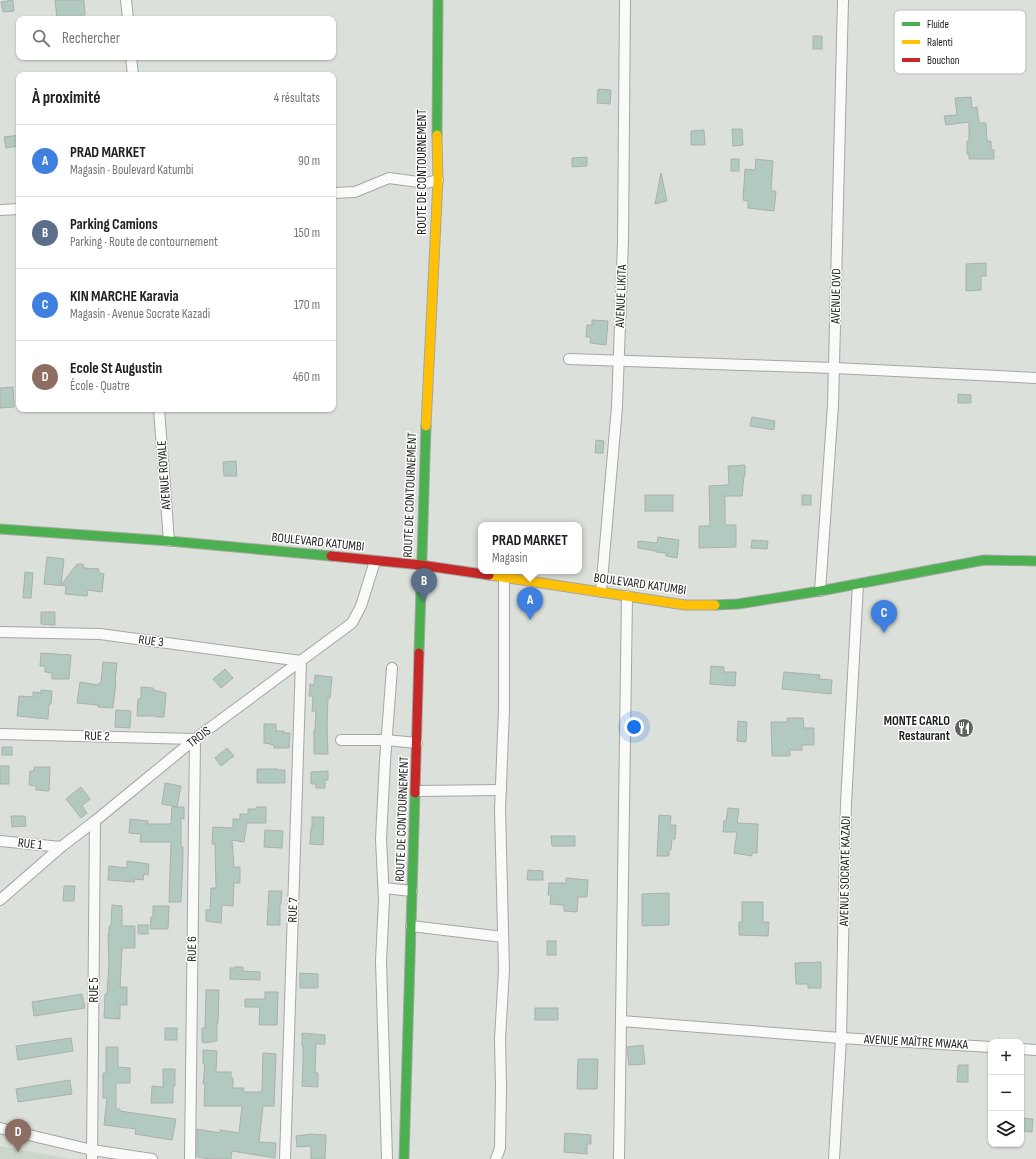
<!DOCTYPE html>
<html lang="fr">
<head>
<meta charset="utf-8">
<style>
  body { margin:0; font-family:"Sofia Sans Condensed",sans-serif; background:#f6f6f6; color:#202124 }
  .controls { position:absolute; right:12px; bottom:12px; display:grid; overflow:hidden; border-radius:8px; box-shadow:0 1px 3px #0004 }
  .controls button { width:36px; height:36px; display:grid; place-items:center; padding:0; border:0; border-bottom:1px solid #e0e0e0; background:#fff; color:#202124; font:20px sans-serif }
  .you { position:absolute; left:634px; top:727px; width:14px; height:14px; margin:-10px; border:3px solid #fff; border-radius:50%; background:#1a73e8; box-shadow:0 0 0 6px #1a73e833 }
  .badge { display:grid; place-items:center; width:26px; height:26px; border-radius:50%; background:#0f766e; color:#fff; font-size:13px; font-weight:700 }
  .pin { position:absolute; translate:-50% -33px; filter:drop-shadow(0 1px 2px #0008) }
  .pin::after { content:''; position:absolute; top:21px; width:14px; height:12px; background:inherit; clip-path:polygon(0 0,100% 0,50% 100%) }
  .popup { position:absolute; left:478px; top:522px; width:104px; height:52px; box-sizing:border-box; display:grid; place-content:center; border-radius:8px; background:#fff; filter:drop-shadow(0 1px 3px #0005); font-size:13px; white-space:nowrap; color:#757577 }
  .popup b { font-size:15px; color:#202124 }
  .popup::after { content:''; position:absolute; left:50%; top:100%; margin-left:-8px; border:8px solid transparent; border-top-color:#fff }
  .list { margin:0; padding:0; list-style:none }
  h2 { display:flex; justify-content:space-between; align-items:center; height:52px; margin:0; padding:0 16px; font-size:17px }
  h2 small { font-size:13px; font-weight:400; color:#757577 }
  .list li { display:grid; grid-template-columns:26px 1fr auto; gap:12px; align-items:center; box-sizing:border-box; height:72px; padding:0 16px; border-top:1px solid #e0e0e0 }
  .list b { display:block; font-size:15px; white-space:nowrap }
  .list p { margin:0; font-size:13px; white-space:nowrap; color:#757577 }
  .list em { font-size:13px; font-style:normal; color:#757577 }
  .icon { flex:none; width:22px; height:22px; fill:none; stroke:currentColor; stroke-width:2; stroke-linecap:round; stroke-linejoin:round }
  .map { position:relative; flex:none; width:1036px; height:1159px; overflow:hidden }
  .search { position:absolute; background:#fff; box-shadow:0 1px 3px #0004; left:16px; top:16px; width:320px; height:44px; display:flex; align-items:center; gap:10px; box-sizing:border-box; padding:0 14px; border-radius:8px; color:#757577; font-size:15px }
  .panel { position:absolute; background:#fff; box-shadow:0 1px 3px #0004; left:16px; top:72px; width:320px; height:340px; border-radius:8px }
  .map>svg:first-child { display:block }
  .built { fill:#cdd6cb }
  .building { fill:#b2c9c0; stroke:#abb0ac }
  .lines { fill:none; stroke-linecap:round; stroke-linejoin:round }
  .street-casing { stroke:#a4a7a3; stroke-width:12 }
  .fast-casing { stroke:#a4a7a3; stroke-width:11 }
  .slow-casing { stroke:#a4a7a3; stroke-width:11 }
  .jam-casing { stroke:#a4a7a3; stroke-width:11 }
  .street { stroke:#fafaf9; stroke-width:10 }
  .fast { stroke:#4caf50; stroke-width:9 }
  .slow { stroke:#ffc107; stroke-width:9 }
  .jam { stroke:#c62828; stroke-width:9 }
  .labels { text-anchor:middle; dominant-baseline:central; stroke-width:3; stroke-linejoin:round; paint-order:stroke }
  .street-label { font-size:13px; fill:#1a1d19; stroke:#fff }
  .poi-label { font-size:13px; font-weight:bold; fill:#1a1d19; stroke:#fff; text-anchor:end }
  .key { fill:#fff; stroke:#babbba; stroke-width:1 }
  .key-label { font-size:11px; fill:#1a1d19 }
</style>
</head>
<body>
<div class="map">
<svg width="1036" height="1159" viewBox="0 0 1036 1159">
  <rect width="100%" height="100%" fill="#dbe0da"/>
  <!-- built -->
  <polygon class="built" points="0,1146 71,1159 0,1159"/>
  <!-- building -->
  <g class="building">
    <polygon points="13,0 14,11 3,12 1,2"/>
    <polygon points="55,0 84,0 85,15 80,15 81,19 57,19"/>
    <rect x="813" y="36" width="9" height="13"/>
    <polygon points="598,89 611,90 610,104 597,103"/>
    <polygon points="971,97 972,108 977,107 979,123 986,123 987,141 991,141 991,150 994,150 994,159 969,159 969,153 967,154 967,141 969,141 969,122 946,125 944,116 957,115 955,98"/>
    <polygon points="732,129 742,129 743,145 733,146"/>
    <polygon points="704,130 705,145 691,145 691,131"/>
    <polygon points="19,135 19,146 6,148 4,137"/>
    <polygon points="587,157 587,166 572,167 572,158"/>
    <rect x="731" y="159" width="8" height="12"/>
    <polygon points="756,159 773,161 771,191 776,191 774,211 748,208 748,201 743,200 745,169 755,170"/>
    <polygon points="661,173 667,201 655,204"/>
    <polygon points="986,263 986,276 981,276 981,290 966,291 966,264"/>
    <polygon points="592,320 608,321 606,345 590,343 591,337 586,337 587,325 592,325"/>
    <polygon points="13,387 14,407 0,408 0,388"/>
    <polygon points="958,394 971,395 971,403 958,403"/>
    <polygon points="752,417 775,421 774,430 750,426"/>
    <polygon points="596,440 604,441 603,453 595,453"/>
    <polygon points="236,461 237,476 224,476 223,462"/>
    <polygon points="745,465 745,476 744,476 742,496 725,496 725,525 736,525 736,547 699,548 699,526 710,526 709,486 728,485 728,484 729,484 728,466"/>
    <rect x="645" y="495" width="28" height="16"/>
    <rect x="802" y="495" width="9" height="10"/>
    <polygon points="658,537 679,540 677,558 666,556 666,553 656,552 656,551 638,548 638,541 657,543"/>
    <polygon points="752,540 768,541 767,549 751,548"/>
    <polygon points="47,557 64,559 61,585 77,564 83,564 84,568 99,569 99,573 104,574 102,592 88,590 87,596 65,594 66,586 44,584"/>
    <polygon points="25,572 33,573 31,598 23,598"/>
    <polygon points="41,612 55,612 55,625 41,624"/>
    <polygon points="41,653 71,655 69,679 52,679 52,673 45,672 45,666 40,666"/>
    <polygon points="103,662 117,663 115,682 116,682 113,708 98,707 98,705 77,703 80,682 98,685 99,683 101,683"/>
    <polygon points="711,666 724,667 724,672 736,672 735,686 710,684"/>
    <polygon points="225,669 233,678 221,688 213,679"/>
    <polygon points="784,672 820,675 819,679 832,680 831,694 782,689"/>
    <polygon points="315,675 332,677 330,698 328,698 327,725 328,754 314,754 314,730 315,730 316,711 312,711 313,696 309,696 310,684 314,685"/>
    <polygon points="141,687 153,688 153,690 166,693 164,717 156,717 156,716 137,716 138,699 141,699"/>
    <polygon points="41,690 52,691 51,704 49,704 48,719 17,716 19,696 33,697 33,692 41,693"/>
    <polygon points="116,710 131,711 130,728 115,727"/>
    <polygon points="787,718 803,718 804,728 814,728 814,745 802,745 802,750 790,750 790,756 772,756 771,722 787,722"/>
    <polygon points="738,721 747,722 746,742 737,741"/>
    <polygon points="264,724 276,724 276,731 284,731 284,733 290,733 289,748 274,748 274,745 271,745 271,744 264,743"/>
    <rect x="2" y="747" width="10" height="8"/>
    <polygon points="227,748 234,756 221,766 215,758"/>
    <rect x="0" y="766" width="9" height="18"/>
    <polygon points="34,767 50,767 49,791 36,790 36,786 29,785 30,771 34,771"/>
    <polygon points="257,769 278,769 278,770 285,770 285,783 257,783"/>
    <polygon points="328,771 328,780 325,780 325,788 316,788 316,784 311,784 311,772"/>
    <polygon points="165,783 181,786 177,807 162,804"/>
    <polygon points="81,787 90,799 82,806 87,813 81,818 66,799"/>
    <polygon points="172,807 184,807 184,819 181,818 181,847 183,847 183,859 181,902 169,902 171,842 140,842 141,834 129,833 130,819 148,821 148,824 171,824"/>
    <polygon points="256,807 266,807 266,823 247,823 244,842 232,840 234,867 240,867 240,883 234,883 233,906 222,905 221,923 206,921 206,910 210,910 211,888 216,888 215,844 212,844 213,827 233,828 233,819 240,819 240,814 248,814 248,809 256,809"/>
    <polygon points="728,808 739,809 737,823 758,824 757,853 752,853 752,856 734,853 737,832 723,832 724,821 726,821"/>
    <polygon points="659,815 671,816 670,825 676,825 675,839 672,839 671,850 669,850 669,856 657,856"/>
    <polygon points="11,816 25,816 26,826 12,827"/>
    <polygon points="312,817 324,817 323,845 310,844 311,828 312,828"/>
    <polygon points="265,830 283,831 282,848 264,847"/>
    <polygon points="551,836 575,836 575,846 552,846"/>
    <polygon points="127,861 149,864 148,875 144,874 143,880 135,879 134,882 108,880 109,866 127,868"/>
    <polygon points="528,870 543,871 543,880 527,880"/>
    <polygon points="566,878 588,880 587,897 578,897 577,912 564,911 564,905 550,904 551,895 548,895 549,883 566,883"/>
    <polygon points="64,886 75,886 74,901 63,901"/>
    <polygon points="269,891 282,891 281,904 280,904 280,925 267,925"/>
    <polygon points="669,893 669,925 642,926 642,894"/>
    <polygon points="742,902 763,902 763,922 769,922 768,936 739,935 739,922 742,922"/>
    <polygon points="112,905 122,906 122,926 135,926 135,948 122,948 120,987 127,987 127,1005 120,1005 120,1019 104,1018 105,994 107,994 109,963 108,934 109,934 109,926 111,926"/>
    <polygon points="153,906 169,906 168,929 150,929 151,917 153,917"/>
    <rect x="138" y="925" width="10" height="9"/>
    <rect x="547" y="941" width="9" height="14"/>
    <polygon points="821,962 821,988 808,988 808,984 796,984 795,963"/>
    <polygon points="235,967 243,967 243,971 260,972 260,980 230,979 230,968 235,968"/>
    <polygon points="300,973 318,974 318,988 300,988"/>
    <polygon points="206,990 219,990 218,1023 217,1023 217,1041 204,1043 204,1042 202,1042 202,1028 205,1028"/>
    <polygon points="265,992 278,992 277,1025 259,1025 260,1007 245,1007 245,999 265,999"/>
    <polygon points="82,994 85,1008 34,1016 32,1002"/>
    <rect x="535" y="1008" width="23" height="12"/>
    <rect x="165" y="1028" width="12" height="12"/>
    <polygon points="302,1033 325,1035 325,1044 316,1044 315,1073 318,1073 318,1087 302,1086 303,1065 303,1046 302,1046"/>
    <polygon points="71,1038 73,1051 18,1060 16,1046"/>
    <polygon points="643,1045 645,1064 629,1065 627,1047"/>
    <polygon points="106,1047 118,1047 118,1067 130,1068 130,1083 116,1083 116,1109 120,1109 120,1111 176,1119 172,1140 135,1134 136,1129 104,1125 107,1098 103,1098 103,1073 106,1073"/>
    <polygon points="203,1050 217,1051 216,1072 231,1072 231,1078 233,1078 233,1088 244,1088 243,1092 261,1092 261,1091 262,1091 263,1053 276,1054 274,1106 263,1106 259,1142 276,1143 275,1158 232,1151 231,1159 211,1159 197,1157 197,1129 220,1133 220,1130 239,1133 242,1106 204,1106 205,1084 203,1084 205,1064 203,1064"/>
    <polygon points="578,1059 598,1059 597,1089 577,1089"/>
    <polygon points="958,1065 968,1065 968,1082 957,1082"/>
    <polygon points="163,1069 175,1069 175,1086 173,1086 173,1103 151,1103 152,1086 163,1087"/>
    <polygon points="70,1080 72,1094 18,1102 16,1089"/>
    <polygon points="1021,1118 1033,1119 1032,1132 1021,1131"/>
    <polygon points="565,1133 591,1135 591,1144 587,1144 587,1154 564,1152"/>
    <polygon points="311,1134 326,1135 325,1159 311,1159 311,1146 297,1147 296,1136"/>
  </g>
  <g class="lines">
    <!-- street casing -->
    <g class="street-casing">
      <g id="street">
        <polyline points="126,0 128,19"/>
        <polyline points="131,57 133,75"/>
        <polyline points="333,193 355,192 389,178 426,183 438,180"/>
        <polyline points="0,210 19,209"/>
        <polyline points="569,359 834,368 1036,378"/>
        <polyline points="159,409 169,541"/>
        <polyline points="820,591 833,405 843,0"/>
        <polyline points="601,592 617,407 623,241 625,0"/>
        <polyline points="0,632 100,634 301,661 285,1159"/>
        <polyline points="0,734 195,739 190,1159"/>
        <polyline points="341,740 386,740 417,743"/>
        <polyline points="416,791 501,790"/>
        <polyline points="0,841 61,847"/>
        <polyline points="384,888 412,891"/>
        <polyline points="0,900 61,847 95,821 195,739 352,623 361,606 375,561"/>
        <polyline points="411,926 503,937"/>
        <polyline points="621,1021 841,1038 991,1047"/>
        <polyline points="1021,1049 1036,1050"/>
        <polyline points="0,1128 92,1150 152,1159"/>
        <polyline points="92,1159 95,821"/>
        <polyline points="387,1159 381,961 384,900 381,839 385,761 392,668"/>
        <polyline points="496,1159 500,1148 501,1087 500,1039 504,970 500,809 504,710 504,577"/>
        <polyline points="619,1159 627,596"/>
        <polyline points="834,1159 841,1038 846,803 858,584"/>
      </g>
    </g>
    <!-- fast casing -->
    <g class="fast-casing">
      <g id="fast">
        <polyline points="437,135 438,0"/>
        <polyline points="0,529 169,541 331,556"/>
        <polyline points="715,605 738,604 820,591 984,560 1036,561"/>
        <polyline points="419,653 426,426"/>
        <polyline points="404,1159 415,793"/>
      </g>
    </g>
    <!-- slow casing -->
    <g class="slow-casing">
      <g id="slow">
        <polyline points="426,426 438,180 437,135"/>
        <polyline points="489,575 685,605 715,605"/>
      </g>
    </g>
    <!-- jam casing -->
    <g class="jam-casing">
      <g id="jam">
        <polyline points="331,556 421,565 489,575"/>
        <polyline points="415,793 419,653"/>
      </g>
    </g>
    <!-- street -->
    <use href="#street" class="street"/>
    <!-- fast -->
    <use href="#fast" class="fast"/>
    <!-- slow -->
    <use href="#slow" class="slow"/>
    <!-- jam -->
    <use href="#jam" class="jam"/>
  </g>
  <!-- icons -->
  <defs>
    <g id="restaurant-disc" transform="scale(1)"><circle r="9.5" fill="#5e615d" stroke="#fff"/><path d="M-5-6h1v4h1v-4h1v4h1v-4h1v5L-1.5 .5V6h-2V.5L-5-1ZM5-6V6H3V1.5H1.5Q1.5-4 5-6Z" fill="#fff"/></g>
  </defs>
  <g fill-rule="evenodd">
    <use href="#restaurant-disc" x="964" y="728"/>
  </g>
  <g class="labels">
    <!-- street labels -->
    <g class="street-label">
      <text transform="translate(422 172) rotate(-90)">ROUTE DE CONTOURNEMENT</text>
      <text transform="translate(621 296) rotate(-88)">AVENUE LIKITA</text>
      <text transform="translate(836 296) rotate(-89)">AVENUE OVD</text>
      <text transform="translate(164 475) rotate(-94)">AVENUE ROYALE</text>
      <text transform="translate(410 495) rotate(-88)">ROUTE DE CONTOURNEMENT</text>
      <text transform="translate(318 542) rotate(6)">BOULEVARD KATUMBI</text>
      <text transform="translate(640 584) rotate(8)">BOULEVARD KATUMBI</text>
      <text transform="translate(151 641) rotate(7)">RUE 3</text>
      <text transform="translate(97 736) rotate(1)">RUE 2</text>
      <text transform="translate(199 737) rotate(-38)">TROIS</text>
      <text transform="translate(402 819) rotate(-88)">ROUTE DE CONTOURNEMENT</text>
      <text transform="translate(30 844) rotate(6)">RUE 1</text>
      <text transform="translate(845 871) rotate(-89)">AVENUE SOCRATE KAZADI</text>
      <text transform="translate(293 910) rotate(-88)">RUE 7</text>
      <text transform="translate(192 949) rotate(-89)">RUE 6</text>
      <text transform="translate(94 990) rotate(-90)">RUE 5</text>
      <text transform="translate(916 1042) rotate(3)">AVENUE MAÎTRE MWAKA</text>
    </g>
    <!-- poi labels -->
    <g class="poi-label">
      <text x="950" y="721">MONTE CARLO<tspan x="950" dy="15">Restaurant</tspan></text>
    </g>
  </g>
  <!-- legend -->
  <rect x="894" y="10" width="132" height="64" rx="6" class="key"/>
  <rect x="902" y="22" width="18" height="4" fill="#4caf50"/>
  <rect x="902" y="40" width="18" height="4" fill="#ffc107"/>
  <rect x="902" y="58" width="18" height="4" fill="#c62828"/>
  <g class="key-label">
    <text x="927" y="28">Fluide</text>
    <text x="927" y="46">Ralenti</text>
    <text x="927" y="64">Bouchon</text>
  </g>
</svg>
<div class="controls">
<button>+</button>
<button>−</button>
<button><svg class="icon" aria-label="layers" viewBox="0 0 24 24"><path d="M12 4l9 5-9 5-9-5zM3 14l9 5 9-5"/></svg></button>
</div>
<div class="you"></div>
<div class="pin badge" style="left:530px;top:620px;background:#3f7fe0">A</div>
<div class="popup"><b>PRAD MARKET</b>Magasin</div>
<div class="pin badge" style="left:424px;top:601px;background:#5c6f8a">B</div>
<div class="pin badge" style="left:884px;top:633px;background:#3f7fe0">C</div>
<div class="pin badge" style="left:18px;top:1152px;background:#8d6e63">D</div>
<div class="search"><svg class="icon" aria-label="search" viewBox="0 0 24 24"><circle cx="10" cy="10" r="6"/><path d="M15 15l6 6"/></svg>Rechercher</div>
<section class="panel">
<h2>À proximité<small>4 résultats</small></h2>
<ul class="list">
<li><span class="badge" style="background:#3f7fe0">A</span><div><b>PRAD MARKET</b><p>Magasin · Boulevard Katumbi</p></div><em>90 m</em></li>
<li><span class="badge" style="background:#5c6f8a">B</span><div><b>Parking Camions</b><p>Parking · Route de contournement</p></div><em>150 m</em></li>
<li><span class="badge" style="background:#3f7fe0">C</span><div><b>KIN MARCHE Karavia</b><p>Magasin · Avenue Socrate Kazadi</p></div><em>170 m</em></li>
<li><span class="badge" style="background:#8d6e63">D</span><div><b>Ecole St Augustin</b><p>École · Quatre</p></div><em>460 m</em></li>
</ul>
</section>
</div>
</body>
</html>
